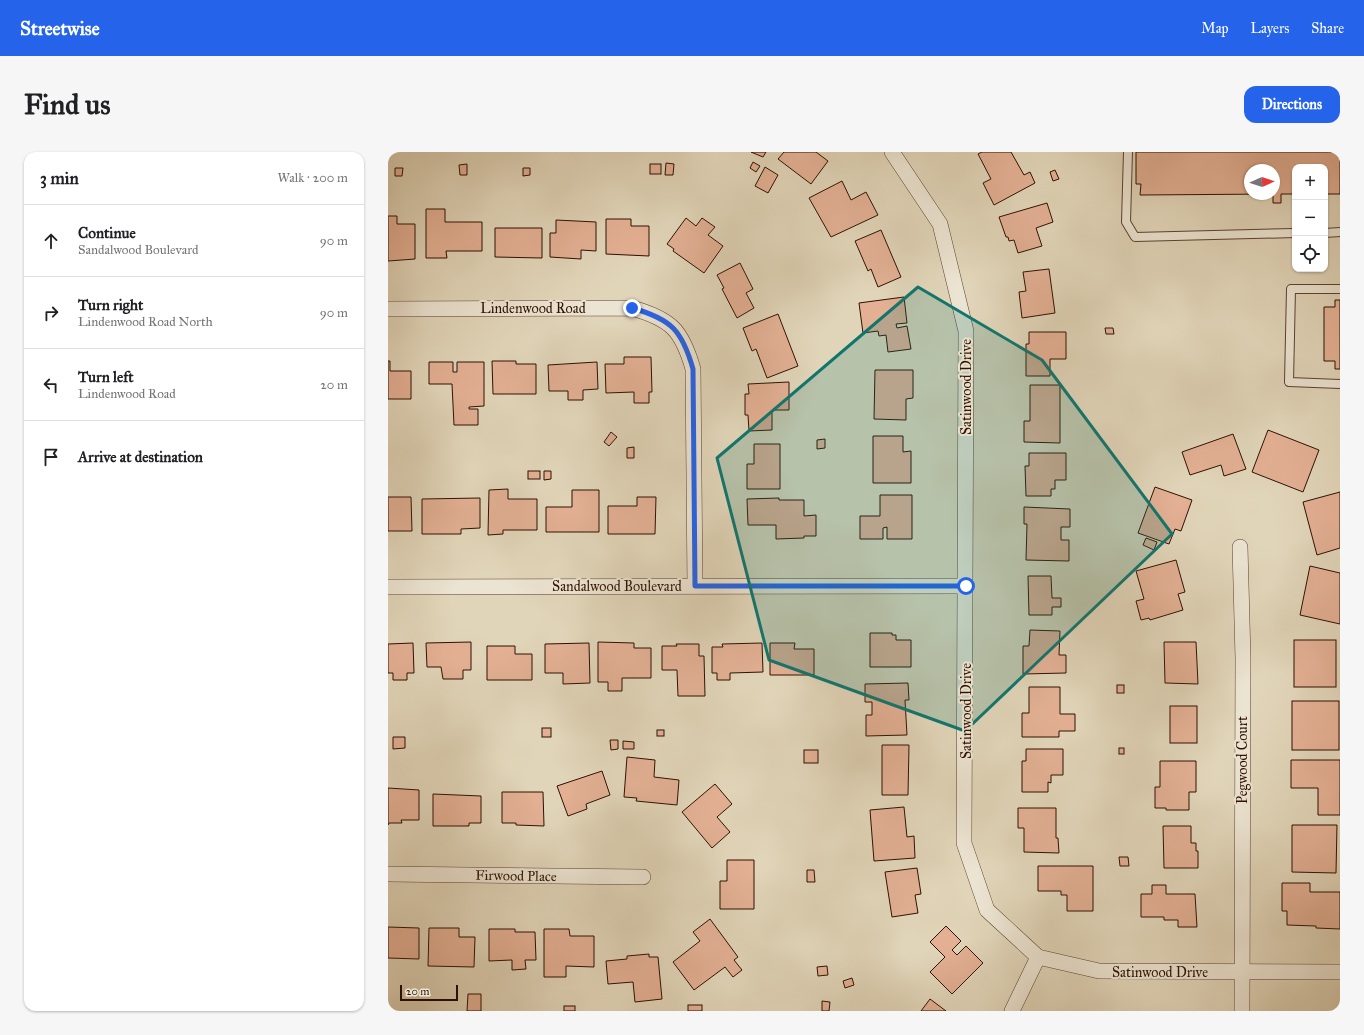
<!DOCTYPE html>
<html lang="en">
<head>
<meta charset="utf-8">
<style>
  body { margin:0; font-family:"IM FELL Great Primer",serif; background:#f6f6f6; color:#202124 }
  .controls { position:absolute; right:12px; top:12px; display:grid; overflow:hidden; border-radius:8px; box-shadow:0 1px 3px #0004 }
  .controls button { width:36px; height:36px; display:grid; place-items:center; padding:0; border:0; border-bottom:1px solid #e0e0e0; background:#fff; color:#202124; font:20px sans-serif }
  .compass { position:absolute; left:856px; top:12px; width:36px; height:36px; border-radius:50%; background:#fff; box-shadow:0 1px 3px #0004; rotate:87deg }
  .scale { position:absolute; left:12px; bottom:10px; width:58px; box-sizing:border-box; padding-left:4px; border:2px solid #2e1100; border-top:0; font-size:11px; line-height:14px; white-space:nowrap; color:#2e1100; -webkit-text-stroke:3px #ece4d2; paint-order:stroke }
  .stop { position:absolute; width:12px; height:12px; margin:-9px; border:3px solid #2563eb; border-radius:50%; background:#fff }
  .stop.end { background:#2563eb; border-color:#fff; box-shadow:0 1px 4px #0008 }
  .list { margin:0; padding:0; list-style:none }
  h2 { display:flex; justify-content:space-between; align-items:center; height:52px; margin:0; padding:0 16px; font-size:17px }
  h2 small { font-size:13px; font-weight:400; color:#757577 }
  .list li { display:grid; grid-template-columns:26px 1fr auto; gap:12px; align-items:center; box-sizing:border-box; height:72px; padding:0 16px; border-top:1px solid #e0e0e0 }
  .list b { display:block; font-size:15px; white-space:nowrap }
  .list p { margin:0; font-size:13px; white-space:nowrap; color:#757577 }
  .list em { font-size:13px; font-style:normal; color:#757577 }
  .icon { flex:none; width:22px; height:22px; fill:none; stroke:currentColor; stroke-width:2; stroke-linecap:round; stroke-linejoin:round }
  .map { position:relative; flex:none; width:952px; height:859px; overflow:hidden; border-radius:12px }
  header { display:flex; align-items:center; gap:24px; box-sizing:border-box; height:56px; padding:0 20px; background:#2563eb; color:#fff }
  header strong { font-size:19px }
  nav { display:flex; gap:22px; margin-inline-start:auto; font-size:14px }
  .intro { display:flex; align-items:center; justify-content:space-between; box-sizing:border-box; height:96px; padding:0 24px }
  h1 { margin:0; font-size:28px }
  .button { padding:10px 18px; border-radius:12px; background:#2563eb; color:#fff; font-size:14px; font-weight:700 }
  main { display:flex; gap:24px; padding:0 24px }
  aside { flex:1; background:#fff; border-radius:12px; box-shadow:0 1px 3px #0004 }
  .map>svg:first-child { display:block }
  .building { fill:#e3b094; stroke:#2e1100; fill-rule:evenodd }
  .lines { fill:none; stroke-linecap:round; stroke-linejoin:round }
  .lane-casing { stroke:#5b422e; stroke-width:10 }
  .street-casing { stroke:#5b422e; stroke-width:16 }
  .lane { stroke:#ece4d2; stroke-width:8 }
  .street { stroke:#ece4d2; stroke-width:15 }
  .route { stroke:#2563eb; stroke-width:5 }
  .marked { fill:#0f766e; fill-opacity:0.2; stroke:#0f766e; stroke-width:3; stroke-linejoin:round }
  .labels { text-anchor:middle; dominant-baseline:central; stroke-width:4; stroke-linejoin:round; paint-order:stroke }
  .street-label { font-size:14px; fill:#2e1100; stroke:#ece4d2 }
</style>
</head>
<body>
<header>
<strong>Streetwise</strong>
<nav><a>Map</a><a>Layers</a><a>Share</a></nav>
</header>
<div class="intro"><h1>Find us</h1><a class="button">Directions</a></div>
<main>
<aside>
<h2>3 min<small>Walk · 200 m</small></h2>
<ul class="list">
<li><svg class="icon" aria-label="ahead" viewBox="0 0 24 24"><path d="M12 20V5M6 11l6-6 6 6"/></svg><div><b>Continue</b><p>Sandalwood Boulevard</p></div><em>90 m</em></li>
<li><svg class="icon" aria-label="right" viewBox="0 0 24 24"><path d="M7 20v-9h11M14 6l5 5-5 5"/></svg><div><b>Turn right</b><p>Lindenwood Road North</p></div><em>90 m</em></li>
<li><svg class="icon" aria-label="left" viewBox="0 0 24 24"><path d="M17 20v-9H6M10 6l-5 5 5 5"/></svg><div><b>Turn left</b><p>Lindenwood Road</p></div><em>20 m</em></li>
<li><svg class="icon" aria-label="arrive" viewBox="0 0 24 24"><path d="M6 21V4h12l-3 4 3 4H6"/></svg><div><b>Arrive at destination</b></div></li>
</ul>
</aside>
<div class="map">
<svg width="952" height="859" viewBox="0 0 952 859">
  <rect width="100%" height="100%" fill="#e1d5b9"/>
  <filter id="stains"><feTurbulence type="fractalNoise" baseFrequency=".005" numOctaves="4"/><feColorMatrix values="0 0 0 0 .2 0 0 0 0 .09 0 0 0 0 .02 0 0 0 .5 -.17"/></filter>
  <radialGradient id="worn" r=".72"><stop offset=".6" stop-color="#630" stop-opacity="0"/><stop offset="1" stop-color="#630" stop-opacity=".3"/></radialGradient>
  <!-- building -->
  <g class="building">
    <polygon points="363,0 378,0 375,5"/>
    <polygon points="396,0 428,0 440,9 423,32 390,7"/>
    <polygon points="594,0 623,0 636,23 642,20 647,31 606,53 595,31 603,27 590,2"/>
    <path d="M748,0H952V42H937V15H907V42H893V51H885V42L752,43L753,32H748ZM862,18H886V42H862Z"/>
    <polygon points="365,10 372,14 368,20 362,16"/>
    <polygon points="278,11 286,12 285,23 277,23"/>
    <polygon points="79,12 79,23 72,23 71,13"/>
    <rect x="262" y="12" width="11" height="10"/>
    <polygon points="377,15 390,23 380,41 367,34"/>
    <polygon points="7,16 15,16 14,24 7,24"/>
    <polygon points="135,16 142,16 142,23 135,24"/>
    <polygon points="667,18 671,27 665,29 662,20"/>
    <polygon points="454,29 463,48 478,40 490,63 443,85 421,46"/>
    <polygon points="659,51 665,70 648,76 654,94 630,101 626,88 621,89 620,85 618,85 611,65"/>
    <polygon points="38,57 57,57 57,70 94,70 94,99 58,99 59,106 38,106"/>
    <polygon points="0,64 9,64 9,72 27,72 27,107 0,109"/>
    <polygon points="298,66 308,74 314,66 327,75 320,83 335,94 316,121 285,99 286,97 279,92"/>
    <polygon points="218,67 243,67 243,74 261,74 261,104 218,102"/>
    <polygon points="168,68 208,70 208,99 193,98 193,107 162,105 162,81 168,81"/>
    <polygon points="107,76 154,76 154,106 107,105"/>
    <polygon points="493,78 513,125 490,135 483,117 480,119 467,89"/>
    <polygon points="352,111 365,137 358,141 366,156 349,166 334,137 336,136 329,123"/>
    <polygon points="661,117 667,161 634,166 631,140 638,139 635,120"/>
    <polygon points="516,145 519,171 508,172 509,176 519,174 523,197 500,200 498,183 491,184 490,179 475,181 471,151"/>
    <polygon points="947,148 952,148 952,217 947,217 947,209 936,209 936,155 947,155"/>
    <polygon points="390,162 410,214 379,226 368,197 364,199 355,176"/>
    <polygon points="717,176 725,176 726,182 718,182"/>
    <polygon points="641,180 678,180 678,207 662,207 662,224 638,224 638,192 641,192"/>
    <polygon points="236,205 263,205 264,240 261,240 261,251 246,251 246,240 218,241 217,212 236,212"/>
    <polygon points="0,209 2,209 2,219 23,219 23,247 0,247"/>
    <polygon points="104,209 128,209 128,212 148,212 148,242 105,242"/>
    <polygon points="41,210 65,210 65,220 69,220 69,210 96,210 96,254 81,255 81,257 90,257 90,273 66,273 64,232 41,232"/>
    <polygon points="209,210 210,237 195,238 195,248 180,248 180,239 161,239 160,213"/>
    <polygon points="487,218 525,218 525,246 518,247 518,268 486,267"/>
    <polygon points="401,230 401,258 384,258 384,278 361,279 360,263 357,263 357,242 361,242 360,232"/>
    <polygon points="642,233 672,233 672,291 636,290 636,269 642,269"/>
    <polygon points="880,278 931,298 915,340 864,320"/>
    <polygon points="223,280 229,285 221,294 216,290"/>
    <polygon points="845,282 858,317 836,324 833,313 802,323 794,300"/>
    <polygon points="485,284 515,284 515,300 523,299 523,331 485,331"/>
    <polygon points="437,287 437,296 429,297 429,288"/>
    <polygon points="366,292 392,292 392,337 359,337 359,312 366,312"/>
    <polygon points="246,295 246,306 239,306 239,296"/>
    <polygon points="641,301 678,301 678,328 667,328 667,337 663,337 663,344 638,344 637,314 641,314"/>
    <rect x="140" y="319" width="12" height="8"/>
    <polygon points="156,319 163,319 163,327 156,328"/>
    <polygon points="767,335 804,348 793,379 787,377 781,392 750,381"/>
    <polygon points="120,337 120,347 149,347 149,378 115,378 115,382 100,383 101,338"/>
    <polygon points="184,338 211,338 211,380 158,380 158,355 184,355"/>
    <polygon points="952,340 952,396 929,403 915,350"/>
    <polygon points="492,343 524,343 524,387 499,387 499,375 495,376 495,387 472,387 472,364 492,364"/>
    <polygon points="0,345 23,345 24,379 0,379"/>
    <polygon points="249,345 268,345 267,382 220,382 220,354 249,354"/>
    <polygon points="92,346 92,376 73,377 73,382 34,382 34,347"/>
    <polygon points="391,346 391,348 416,348 416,364 428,363 428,384 416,384 416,386 388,387 388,373 360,373 359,347"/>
    <polygon points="636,355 682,357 682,375 673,375 673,388 681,388 681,409 638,408 639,372 636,372"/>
    <polygon points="758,386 769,390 766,398 755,393"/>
    <polygon points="788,408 797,440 790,442 795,458 762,468 761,466 753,468 748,449 756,447 748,419"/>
    <polygon points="922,414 952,421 952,472 912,463"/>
    <polygon points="640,424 663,424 664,446 673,446 673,455 664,455 664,463 641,463"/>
    <polygon points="642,478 672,479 671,503 678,503 678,521 635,522 635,494 641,494"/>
    <polygon points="482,481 504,481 504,483 508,483 508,488 523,488 523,515 482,515"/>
    <rect x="906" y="488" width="42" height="47"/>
    <polygon points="83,490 83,518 75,518 75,527 55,527 53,515 39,515 38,491"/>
    <polygon points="210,490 246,491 246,496 263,496 263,526 234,526 234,539 220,539 220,530 210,530"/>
    <polygon points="776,490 808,490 810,532 777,531"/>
    <polygon points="25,491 26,521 19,521 19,528 5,528 5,521 0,521 0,492"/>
    <polygon points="201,491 202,531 175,532 175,521 157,521 157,492"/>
    <polygon points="374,491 375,520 342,521 342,528 329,528 329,521 324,521 324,495 335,495 334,492"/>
    <polygon points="382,491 407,491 406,497 426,497 426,523 382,523"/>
    <polygon points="288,492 311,492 311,504 316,504 317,544 290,544 289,518 274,518 274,494 289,494"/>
    <polygon points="99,494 127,494 127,502 144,502 144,528 99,528"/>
    <polygon points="520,531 521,548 517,548 519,583 478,584 478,563 484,563 484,550 477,550 477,532"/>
    <rect x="729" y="533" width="7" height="8"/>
    <polygon points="641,535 672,535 672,562 687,562 687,579 671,579 671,585 634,585 634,561 641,561"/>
    <rect x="904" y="549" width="47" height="49"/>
    <rect x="782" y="554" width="27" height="37"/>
    <rect x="154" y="576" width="9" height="9"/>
    <rect x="269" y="578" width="7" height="6"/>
    <polygon points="5,585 17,585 17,596 5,597"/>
    <polygon points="222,588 230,588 230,597 223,598"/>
    <polygon points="235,589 246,590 246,597 235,597"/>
    <polygon points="494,593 521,593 520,643 494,643"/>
    <rect x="731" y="596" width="5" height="6"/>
    <polygon points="638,597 675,597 675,623 663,623 663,631 660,630 660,640 634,640 634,609 638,609"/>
    <rect x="416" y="598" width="14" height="13"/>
    <polygon points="239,605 267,608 266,625 291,628 289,653 248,649 249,646 236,645"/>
    <polygon points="903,608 952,608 952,663 930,663 930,636 903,636"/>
    <polygon points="772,609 808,609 808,640 801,640 801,658 778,658 778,656 767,656 767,635 772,635"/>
    <polygon points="214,619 222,643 198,652 199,657 180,664 169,634"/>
    <polygon points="327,632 344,652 329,665 342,680 324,696 294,660"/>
    <polygon points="0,636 31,638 31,668 13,668 14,671 1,671 0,673"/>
    <polygon points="114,640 155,640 156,674 128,673 128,671 114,671"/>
    <polygon points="45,642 93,644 93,671 81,671 81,674 45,674"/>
    <polygon points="516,655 519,685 526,684 527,706 486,709 482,658"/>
    <polygon points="630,656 668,656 668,686 670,686 671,701 636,700 636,676 630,676"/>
    <polygon points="904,673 949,673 948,721 904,720"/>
    <polygon points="775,674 803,674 803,691 808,691 808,699 810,699 810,716 776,716"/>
    <polygon points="731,705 740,705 741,714 732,714"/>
    <polygon points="339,708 366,708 366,757 332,757 332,729 339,729"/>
    <polygon points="650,714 705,714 705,759 679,759 679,743 673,743 673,739 650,739"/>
    <polygon points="529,716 533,742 527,743 530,761 504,765 497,720"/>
    <polygon points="419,718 426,718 427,730 419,730"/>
    <polygon points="894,731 922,731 922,740 952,740 952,777 928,776 928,774 899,773 899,759 894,759"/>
    <polygon points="764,733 778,733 778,742 807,742 809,775 790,775 790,768 776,768 776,765 753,765 753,742 764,742"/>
    <polygon points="322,767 350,805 346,808 354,818 345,825 337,815 306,838 285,810 312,789 305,780"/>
    <polygon points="558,774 573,789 564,798 569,803 578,794 595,811 564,842 542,820 557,805 542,790"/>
    <polygon points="0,775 31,776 31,807 0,806"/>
    <polygon points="41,776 71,776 71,785 87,785 86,815 40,814"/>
    <polygon points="101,777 127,777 127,780 147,780 148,808 137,808 138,817 124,818 124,808 101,809"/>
    <polygon points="156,777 181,777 182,784 206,784 206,815 178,814 178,825 156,825"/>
    <polygon points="261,802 261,805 270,805 274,847 247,850 245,830 220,832 218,809 239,807 239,804"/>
    <polygon points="439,814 440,823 430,824 429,815"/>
    <polygon points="464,826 466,833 457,836 455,829"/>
    <polygon points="80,842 93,842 93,859 79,859"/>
    <polygon points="542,847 558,859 533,859"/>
    <polygon points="434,849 442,850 441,859 434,859"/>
    <rect x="300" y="853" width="14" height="6"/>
    <rect x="176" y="854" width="11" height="5"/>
  </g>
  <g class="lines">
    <!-- lane casing -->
    <g class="lane-casing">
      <g id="lane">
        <polyline points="740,0 738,70 747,85 907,81"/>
        <polyline points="937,81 952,80"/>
        <polyline points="952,137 903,137 901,230 952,232"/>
      </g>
    </g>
    <!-- street casing -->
    <g class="street-casing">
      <g id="street">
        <polyline points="504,0 552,72 578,179 576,691 599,758 650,805 711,819 952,820"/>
        <path d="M0,157L244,156C283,167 294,178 305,217L307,434"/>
        <polyline points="852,395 855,506 854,859"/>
        <polyline points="0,435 578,434"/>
        <polyline points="0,722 255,725"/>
        <polyline points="624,859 650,805"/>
      </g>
    </g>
    <!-- lane -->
    <use href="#lane" class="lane"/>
    <!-- street -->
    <use href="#street" class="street"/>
  </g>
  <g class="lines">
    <!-- route -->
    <path class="route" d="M244,156C283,167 294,178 305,217L307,434H578"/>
  </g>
  <!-- marked area -->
  <path class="marked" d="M530,135L654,208L784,382L577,579L381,508L329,306Z"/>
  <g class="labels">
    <!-- street labels -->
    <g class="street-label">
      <text x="145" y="156">Lindenwood Road</text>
      <text transform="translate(578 235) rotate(-90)">Satinwood Drive</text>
      <text x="229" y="434">Sandalwood Boulevard</text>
      <text transform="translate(578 559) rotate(-90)">Satinwood Drive</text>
      <text transform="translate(854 608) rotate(-90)">Pegwood Court</text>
      <text transform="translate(128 724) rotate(1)">Firwood Place</text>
      <text x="772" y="820">Satinwood Drive</text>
    </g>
  </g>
  <rect width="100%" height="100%" filter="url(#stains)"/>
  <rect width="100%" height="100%" fill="url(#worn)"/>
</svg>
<div class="controls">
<button>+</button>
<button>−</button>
<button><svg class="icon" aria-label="locate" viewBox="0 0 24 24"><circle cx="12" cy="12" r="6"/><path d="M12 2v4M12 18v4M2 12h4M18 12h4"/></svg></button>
</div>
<svg class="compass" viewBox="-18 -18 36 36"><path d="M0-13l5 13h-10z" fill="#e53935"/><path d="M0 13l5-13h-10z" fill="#757577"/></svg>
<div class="scale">20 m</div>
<div class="stop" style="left:578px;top:434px"></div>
<div class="stop end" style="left:244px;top:156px"></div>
</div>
</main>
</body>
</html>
